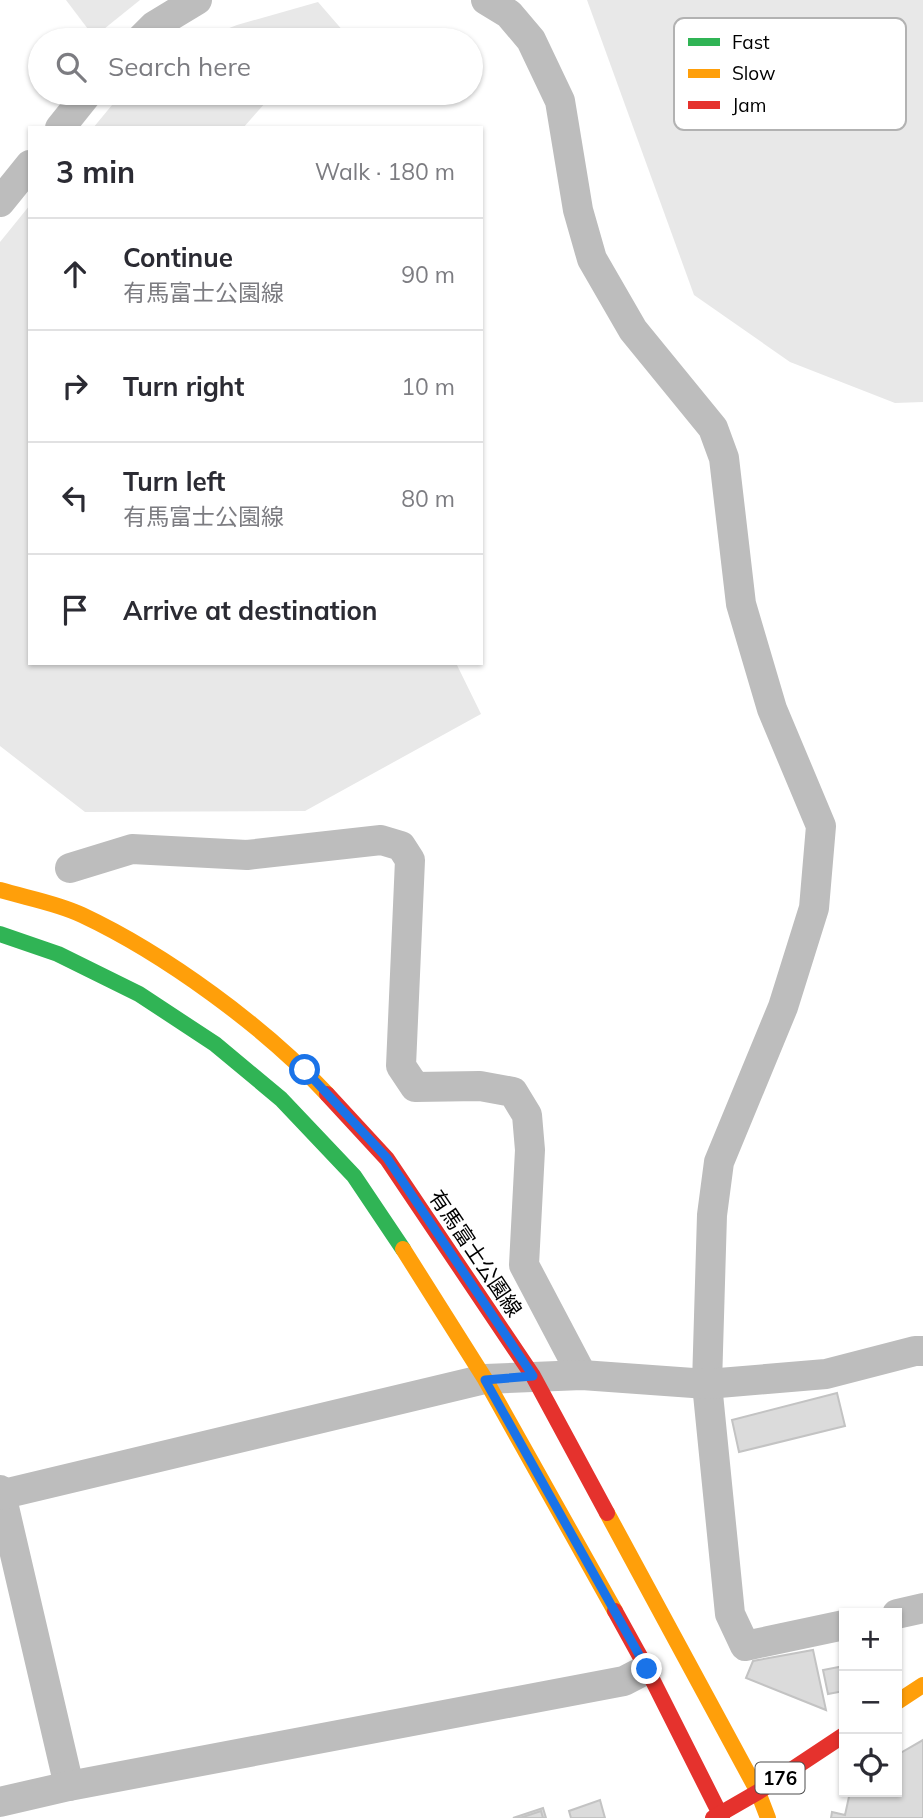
<!DOCTYPE html>
<html lang="en">
<head>
<meta charset="utf-8">
<style>
  body { margin:0; font-family:Mulish,"Noto Sans JP",sans-serif; background:#f7f7f7; color:#2b2b33 }
  .controls { position:absolute; right:21px; bottom:21px; display:grid; overflow:hidden; border-radius:0px; box-shadow:0 2px 5px #0004 }
  .controls button { width:63px; height:63px; display:grid; place-items:center; padding:0; border:0; border-bottom:2px solid #e1e1e2; background:#fff; color:#2b2b33; font:35px sans-serif }
  .stop { position:absolute; width:21px; height:21px; margin:-16px; border:5px solid #1a73e8; border-radius:50%; background:#fff }
  .stop.end { background:#1a73e8; border-color:#fff; box-shadow:0 2px 7px #0008 }
  .list { margin:0; padding:0; list-style:none }
  h2 { display:flex; justify-content:space-between; align-items:center; height:91px; margin:0; padding:0 28px; font-size:30px }
  h2 small { font-size:23px; font-weight:400; color:#7c7c81 }
  .list li { display:grid; grid-template-columns:46px 1fr auto; gap:21px; align-items:center; box-sizing:border-box; height:112px; padding:0 28px; border-top:2px solid #e1e1e2 }
  .list b { display:block; font-size:26px; white-space:nowrap }
  .list p { margin:0; font-size:23px; white-space:nowrap; color:#7c7c81 }
  .list em { font-size:23px; font-style:normal; color:#7c7c81 }
  .icon { flex:none; width:38px; height:38px; fill:none; stroke:currentColor; stroke-width:2; stroke-linecap:round; stroke-linejoin:round }
  .map { position:relative; flex:none; width:923px; height:1818px; overflow:hidden }
  .search { position:absolute; background:#fff; box-shadow:0 2px 5px #0004; left:28px; top:28px; width:455px; height:77px; display:flex; align-items:center; gap:18px; box-sizing:border-box; padding:0 24px; border-radius:38px; color:#7c7c81; font-size:26px }
  .panel { position:absolute; background:#fff; box-shadow:0 2px 5px #0004; left:28px; top:126px; width:455px; height:539px; border-radius:0px }
  .map>svg:first-child { display:block }
  .green { fill:#e8e8e8 }
  .building { fill:#dbdbdb; stroke:#c3c3c3; stroke-width:2 }
  .lines { fill:none; stroke-linecap:round; stroke-linejoin:round }
  .street { stroke:#bdbdbd; stroke-width:30 }
  .fast { stroke:#30b455; stroke-width:16 }
  .slow { stroke:#ff9f0a; stroke-width:16 }
  .jam { stroke:#e5322d; stroke-width:16 }
  .route { stroke:#1a73e8; stroke-width:9 }
  .labels { text-anchor:middle; dominant-baseline:central; stroke-width:6; stroke-linejoin:round; paint-order:stroke }
  .shield { fill:#fff; stroke:#4c4c4c; stroke-width:2 }
  .shield-label { font-size:19px; font-weight:bold; fill:#000 }
  .street-label { font-size:21px; fill:#000; stroke:#fff }
  .key { fill:#fff; stroke:#b2b2b2; stroke-width:2 }
  .key-label { font-size:19px; fill:#000 }
</style>
</head>
<body>
<div class="map">
<svg width="923" height="1818" viewBox="0 0 923 1818">
  <rect width="100%" height="100%" fill="#fff"/>
  <!-- green -->
  <g class="green">
    <polygon points="66,0 140,0 94,37"/>
    <polygon points="587,0 923,0 923,402 895,403 790,362 694,295"/>
    <polygon points="318,2 351,40 198,40 237,25"/>
    <polygon points="122,93 274,93 243,128 93,128"/>
    <polygon points="30,205 30,663 456,663 481,714 305,811 85,812 0,746 0,242"/>
  </g>
  <!-- building -->
  <g class="building">
    <polygon points="837,1393 845,1426 739,1452 732,1420"/>
    <polygon points="813,1650 826,1710 746,1678 753,1661"/>
    <polygon points="844,1666 844,1691 828,1694 823,1670"/>
    <polygon points="923,1740 923,1818 831,1818 832,1812 845,1815 850,1792 897,1792 897,1755"/>
    <polygon points="600,1800 605,1818 571,1818 569,1811"/>
    <polygon points="543,1808 546,1818 513,1818"/>
    <polygon points="541,1811 543,1818 520,1818"/>
  </g>
  <g class="lines">
    <!-- street -->
    <g class="street">
      <polyline points="486,0 509,14 531,40 560,101 578,210 592,259 633,330 713,428 724,458 741,604 772,709 821,826 814,908 783,1007 719,1162 712,1215 707,1384 730,1614 745,1646 844,1625"/>
      <polyline points="140,40 154,26 197,0"/>
      <polyline points="60,128 88,93"/>
      <polyline points="0,202 30,165"/>
      <polyline points="70,868 132,849 247,855 381,840 401,846 410,860 401,1066 415,1087 480,1086 513,1092 527,1115 530,1150 524,1265 582,1375"/>
      <polyline points="0,1490 69,1786"/>
      <polyline points="0,1495 485,1379 582,1375 707,1384 826,1374 915,1351 923,1351"/>
      <polyline points="897,1614 923,1608"/>
      <polyline points="0,1802 69,1786 624,1681 647,1669"/>
    </g>
    <!-- fast -->
    <polyline class="fast" points="0,934 58,954 139,994 215,1044 281,1099 354,1176 403,1249"/>
    <!-- slow -->
    <g class="slow">
      <path d="M0,890C27,898 57,903 82,915C165,954 265,1027 327,1094"/>
      <polyline points="403,1249 485,1379 615,1611"/>
      <polyline points="607,1513 758,1792 768,1818"/>
      <polyline points="897,1702 923,1685"/>
    </g>
    <!-- jam -->
    <g class="jam">
      <polyline points="327,1094 387,1159 533,1376 607,1513"/>
      <polyline points="615,1611 647,1669 722,1818"/>
      <polyline points="713,1818 758,1792 844,1735"/>
    </g>
  </g>
  <g class="lines">
    <!-- route -->
    <polyline class="route" points="305,1070 387,1158 533,1376 485,1380 647,1669"/>
  </g>
  <g class="labels">
    <!-- shield labels -->
    <rect class="shield" x="755.5" y="1762.5" width="49" height="31" rx="5"/>
    <g class="shield-label">
      <text x="780" y="1778">176</text>
    </g>
    <!-- street labels -->
    <g class="street-label">
      <text transform="translate(476 1253) rotate(56)">有馬富士公園線</text>
    </g>
  </g>
  <!-- legend -->
  <rect x="674" y="18" width="232" height="112" rx="10" class="key"/>
  <rect x="688" y="38" width="32" height="8" fill="#30b455"/>
  <rect x="688" y="69" width="32" height="9" fill="#ff9f0a"/>
  <rect x="688" y="101" width="32" height="8" fill="#e5322d"/>
  <g class="key-label">
    <text x="732" y="49">Fast</text>
    <text x="732" y="80">Slow</text>
    <text x="732" y="112">Jam</text>
  </g>
</svg>
<div class="controls">
<button>+</button>
<button>−</button>
<button><svg class="icon" aria-label="locate" viewBox="0 0 24 24"><circle cx="12" cy="12" r="6"/><path d="M12 2v4M12 18v4M2 12h4M18 12h4"/></svg></button>
</div>
<div class="stop" style="left:305px;top:1070px"></div>
<div class="stop end" style="left:647px;top:1669px"></div>
<div class="search"><svg class="icon" aria-label="search" viewBox="0 0 24 24"><circle cx="10" cy="10" r="6"/><path d="M15 15l6 6"/></svg>Search here</div>
<section class="panel">
<h2>3 min<small>Walk · 180 m</small></h2>
<ul class="list">
<li><svg class="icon" aria-label="ahead" viewBox="0 0 24 24"><path d="M12 20V5M6 11l6-6 6 6"/></svg><div><b>Continue</b><p>有馬富士公園線</p></div><em>90 m</em></li>
<li><svg class="icon" aria-label="right" viewBox="0 0 24 24"><path d="M7 20v-9h11M14 6l5 5-5 5"/></svg><div><b>Turn right</b></div><em>10 m</em></li>
<li><svg class="icon" aria-label="left" viewBox="0 0 24 24"><path d="M17 20v-9H6M10 6l-5 5 5 5"/></svg><div><b>Turn left</b><p>有馬富士公園線</p></div><em>80 m</em></li>
<li><svg class="icon" aria-label="arrive" viewBox="0 0 24 24"><path d="M6 21V4h12l-3 4 3 4H6"/></svg><div><b>Arrive at destination</b></div></li>
</ul>
</section>
</div>
</body>
</html>
